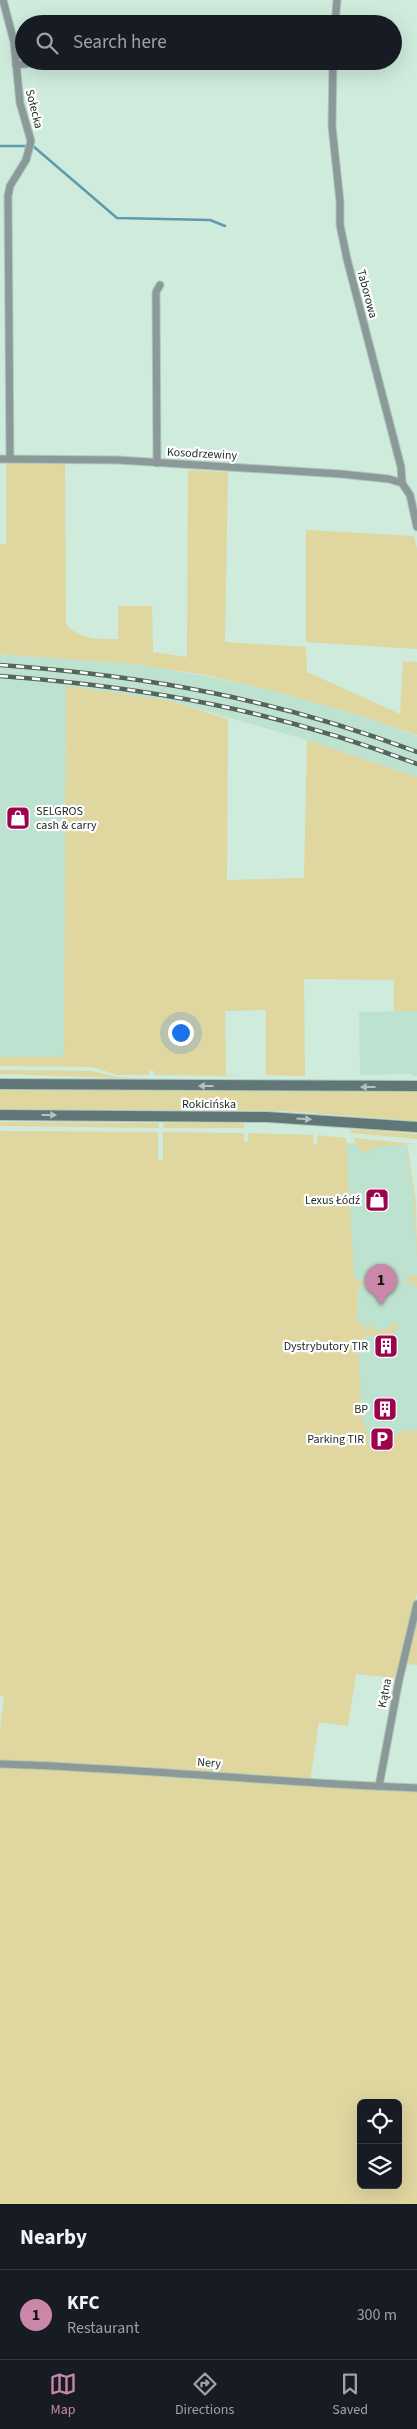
<!DOCTYPE html>
<html lang="en">
<head>
<meta charset="utf-8">
<style>
  body { margin:0; font-family:"Source Sans 3",sans-serif; background:#20242c; color:#f1f3f6 }
  .controls { position:absolute; right:15px; bottom:15px; display:grid; overflow:hidden; border-radius:8px; box-shadow:0 5px 20px #0002 }
  .controls button { width:45px; height:45px; display:grid; place-items:center; padding:0; border:0; border-bottom:1px solid #363941; background:#171b24; color:#f1f3f6; font:25px sans-serif }
  .you { position:absolute; left:180px; top:1032px; width:18px; height:18px; margin:-12px; border:4px solid #fff; border-radius:50%; background:#1a73e8; box-shadow:0 0 0 8px #1a73e833 }
  .badge { display:grid; place-items:center; width:32px; height:32px; border-radius:50%; background:#cb87aa; color:#111; font-size:16px; font-weight:700 }
  .pin { position:absolute; translate:-50% -41px; filter:drop-shadow(0 1px 2px #0008) }
  .pin::after { content:''; position:absolute; top:26px; width:18px; height:15px; background:inherit; clip-path:polygon(0 0,100% 0,50% 100%) }
  .list { margin:0; padding:0; list-style:none }
  h2 { display:flex; justify-content:space-between; align-items:center; height:65px; margin:0; padding:0 20px; font-size:21px }
  h2 small { font-size:16px; font-weight:400; color:#9ea1a6 }
  .list li { display:grid; grid-template-columns:32px 1fr auto; gap:15px; align-items:center; box-sizing:border-box; height:90px; padding:0 20px; border-top:1px solid #363941 }
  .list b { display:block; font-size:19px; white-space:nowrap }
  .list p { margin:0; font-size:16px; white-space:nowrap; color:#9ea1a6 }
  .list em { font-size:16px; font-style:normal; color:#9ea1a6 }
  .icon { flex:none; width:28px; height:28px; fill:none; stroke:currentColor; stroke-width:2; stroke-linecap:round; stroke-linejoin:round }
  .map { position:relative; flex:none; width:417px; height:2204px; overflow:hidden }
  .search { position:absolute; background:#171b24; box-shadow:0 5px 20px #0002; left:15px; right:15px; top:15px; height:55px; display:flex; align-items:center; gap:12px; box-sizing:border-box; padding:0 18px; border-radius:28px; color:#9ea1a6; font-size:19px }
  .sheet { height:155px; background:#171b24 }
  nav { display:flex; justify-content:space-around; align-items:center; box-sizing:border-box; height:70px; border-top:1px solid #363941; background:#171b24; font-size:14px; color:#9ea1a6 }
  nav a { display:grid; justify-items:center; gap:2px }
  nav .on { color:#cb87aa }
  .map>svg:first-child { display:block }
  .built { fill:#bde2cf }
  .green { fill:#e0d6a0; fill-rule:evenodd }
  .lines { fill:none; stroke-linecap:round; stroke-linejoin:round }
  .stream { stroke:#609ab0; stroke-width:2.5 }
  .minor-casing { stroke:#aec8ba; stroke-width:9 }
  .secondary-casing { stroke:#aec8ba; stroke-width:12 }
  .minor { stroke:#8b9999; stroke-width:7 }
  .secondary { stroke:#617676; stroke-width:10 }
  .rail-casing { stroke:#54655c; stroke-width:4.5 }
  .rail { stroke:#fff; stroke-width:2.5; stroke-dasharray:8; stroke-linecap:butt }
  .oneway { fill:#b8c1c1 }
  .labels { text-anchor:middle; dominant-baseline:central; stroke-width:4.5; stroke-linejoin:round; paint-order:stroke }
  .street-label { font-size:12px; fill:#1c2721; stroke:#fff }
  .poi-label { font-size:12px; fill:#1c2721; stroke:#fff; text-anchor:end }
</style>
</head>
<body>
<div class="map">
<svg width="417" height="2204" viewBox="0 0 417 2204">
  <rect width="100%" height="100%" fill="#ceebdc"/>
  <!-- built -->
  <g class="built">
    <polygon points="0,654 133,664 205,676 277,692 352,713 417,736 417,777 307,740 171,701 66,687 65,1055 58,1057 0,1057"/>
    <polygon points="417,1011 417,1076 412,1076 412,1074 360,1075 359,1012"/>
    <polygon points="346,1143 406,1144 415,1201 417,1248 417,1446 363,1451"/>
  </g>
  <!-- green -->
  <g class="green">
    <path d="M6,462H65L66,624C79,640 99,639 118,639V606H152L153,652L187,657L188,470L228,472L225,642L306,647L307,672L400,714L403,661L417,662V735L352,713L277,692L205,675L133,664L0,654V544H6Z"/>
    <polygon points="306,530 414,536 417,549 417,649 306,642"/>
    <polygon points="66,686 171,701 228,719 227,880 304,878 307,740 417,777 417,1011 394,1011 394,980 304,979 305,1076 266,1075 266,1010 225,1011 226,1075 241,1076 154,1075 154,1071 149,1071 149,1075 118,1075 92,1067 0,1066 0,1057 58,1057 64,1054"/>
    <polygon points="0,1070 92,1071 118,1077 149,1079 0,1074"/>
    <polygon points="0,1090 417,1092 417,1121 284,1111 0,1109"/>
    <polygon points="0,1122 158,1123 159,1128 0,1126"/>
    <polygon points="164,1123 236,1123 244,1124 244,1128 163,1128"/>
    <polygon points="349,1129 417,1134 417,1139 352,1133"/>
    <polygon points="0,1131 158,1132 158,1160 163,1160 163,1132 244,1133 244,1142 248,1142 248,1133 313,1135 313,1144 317,1144 318,1135 346,1138 354,1278 358,1278 359,1283 365,1282 365,1277 366,1284 408,1281 408,1275 417,1276 417,1288 411,1282 365,1285 358,1288 357,1292 358,1322 364,1325 362,1329 369,1329 366,1325 371,1325 372,1330 391,1329 392,1323 396,1323 398,1327 393,1334 365,1336 358,1344 362,1421 366,1427 367,1435 373,1434 373,1428 375,1430 367,1445 371,1447 389,1445 399,1432 417,1430 417,1593 397,1673 394,1678 356,1674 348,1726 319,1722 310,1782 217,1772 0,1762 0,1728 4,1696 0,1695"/>
    <path d="M354,1138L417,1144H407L416,1201L417,1260L414,1199L406,1145L370,1147V1153C361,1153 356,1147 354,1138Z"/>
    <polygon points="417,1617 417,1665 407,1664"/>
    <path d="M0,1766L234,1778L333,1788L417,1791V2204H0ZM361,2103H398V2185H361Z"/>
  </g>
  <g class="lines">
    <!-- stream -->
    <g class="stream">
      <polyline points="0,146 26,146"/>
      <polyline points="33,146 117,218 210,220 225,226"/>
    </g>
    <!-- minor casing -->
    <g class="minor-casing">
      <g id="minor">
        <polyline points="3,0 14,42 20,103 31,141 26,160 10,186 8,196 10,459"/>
        <polyline points="335,24 337,0"/>
        <polyline points="333,61 332,126 340,202 340,225 347,259 401,467 402,483 410,495 417,527"/>
        <polyline points="16,65 51,61"/>
        <polyline points="0,459 118,460 341,474 389,479 402,483"/>
        <polyline points="157,463 156,292 160,285"/>
        <path d="M0,1764C139,1768 278,1783 417,1788"/>
        <polyline points="379,1786 399,1680 417,1604"/>
      </g>
    </g>
    <!-- secondary casing -->
    <g class="secondary-casing">
      <g id="secondary">
        <polyline points="0,1084 417,1086"/>
        <polyline points="0,1115 267,1117 417,1127"/>
      </g>
    </g>
    <!-- minor -->
    <use href="#minor" class="minor"/>
    <!-- secondary -->
    <use href="#secondary" class="secondary"/>
    <!-- rail casing -->
    <g class="rail-casing">
      <g id="rail">
        <path d="M0,665C149,676 276,699 417,752"/>
        <path d="M0,676C148,687 278,711 417,764"/>
      </g>
    </g>
    <!-- rail -->
    <use href="#rail" class="rail"/>
  </g>
  <!-- one-way arrows -->
  <defs><path id="oneway-solid" d="M-6-.8H1V-3.2L6.5 0L1 3.2V.8H-6Z" transform="scale(1.25)"/></defs>
  <g class="oneway">
    <use href="#oneway-solid" transform="translate(206 1086) rotate(-180)"/>
    <use href="#oneway-solid" transform="translate(368 1087) rotate(180)"/>
    <use href="#oneway-solid" transform="translate(49 1115)"/>
    <use href="#oneway-solid" transform="translate(304 1119) rotate(3)"/>
  </g>
  <!-- icons -->
  <defs>
    <g id="shop-square" transform="scale(1.25)"><rect x="-9" y="-9" width="18" height="18" rx="4" fill="#9d044e" stroke="#fff"/><path d="M-5-2.5h2.3a2.7 3.5 0 0 1 5.4 0H5L5.5 6h-11ZM-1.5-2.5h3a1.5 2.3 0 0 0-3 0Z" fill="#fff"/></g>
    <g id="building-square" transform="scale(1.25)"><rect x="-9" y="-9" width="18" height="18" rx="4" fill="#9d044e" stroke="#fff"/><path d="M-4-6H4V6H1V3H-1V6H-4ZM-2.5-4.3h1.7v1.8h-1.7ZM.8-4.3h1.7v1.8H.8ZM-2.5-1h1.7V.8h-1.7ZM.8-1h1.7V.8H.8Z" fill="#fff"/></g>
    <g id="parking-square" transform="scale(1.25)"><rect x="-9" y="-9" width="18" height="18" rx="4" fill="#9d044e" stroke="#fff"/><path d="M-3.5-5.5H1a3.5 3.5 0 0 1 0 7H-1V5.5H-3.5ZM-1-3.4V-.6H.8a1.4 1.4 0 0 0 0-2.8Z" fill="#fff"/></g>
  </defs>
  <g fill-rule="evenodd">
    <use href="#shop-square" x="18" y="818"/>
    <use href="#shop-square" x="377" y="1200"/>
    <use href="#building-square" x="386" y="1346"/>
    <use href="#building-square" x="385" y="1409"/>
    <use href="#parking-square" x="382" y="1439"/>
  </g>
  <g class="labels">
    <!-- street labels -->
    <g class="street-label">
      <text transform="translate(34 109) rotate(76)">Sołecka</text>
      <text transform="translate(367 294) rotate(75)">Taborowa</text>
      <text transform="translate(202 454) rotate(3)">Kosodrzewiny</text>
      <text x="209" y="1104">Rokicińska</text>
      <text transform="translate(385 1693) rotate(-79)">Kątna</text>
      <text transform="translate(209 1763) rotate(4)">Nery</text>
    </g>
    <!-- poi labels -->
    <g class="poi-label">
      <text x="36" y="811" text-anchor="start">SELGROS<tspan x="36" dy="14">cash &amp; carry</tspan></text>
      <text x="360" y="1200">Lexus Łódź</text>
      <text x="368" y="1346">Dystrybutory TIR</text>
      <text x="368" y="1409">BP</text>
      <text x="364" y="1439">Parking TIR</text>
    </g>
  </g>
</svg>
<div class="controls">
<button><svg class="icon" aria-label="locate" viewBox="0 0 24 24"><circle cx="12" cy="12" r="6"/><path d="M12 2v4M12 18v4M2 12h4M18 12h4"/></svg></button>
<button><svg class="icon" aria-label="layers" viewBox="0 0 24 24"><path d="M12 4l9 5-9 5-9-5zM3 14l9 5 9-5"/></svg></button>
</div>
<div class="you"></div>
<div class="pin badge" style="left:381px;top:1305px">1</div>
<div class="search"><svg class="icon" aria-label="search" viewBox="0 0 24 24"><circle cx="10" cy="10" r="6"/><path d="M15 15l6 6"/></svg>Search here</div>
</div>
<section class="sheet">
<h2>Nearby<small></small></h2>
<ul class="list">
<li><span class="badge">1</span><div><b>KFC</b><p>Restaurant</p></div><em>300 m</em></li>
</ul>
</section>
<nav>
<a class="on"><svg class="icon" aria-label="map" viewBox="0 0 24 24"><path d="M3 6l6-2 6 2 6-2v14l-6 2-6-2-6 2zM9 4v14M15 6v14"/></svg>Map</a>
<a><svg class="icon" aria-label="directions" viewBox="0 0 24 24"><path d="M12 3l9 9-9 9-9-9zM9 14v-3h6M13 9l2 2-2 2"/></svg>Directions</a>
<a><svg class="icon" aria-label="saved" viewBox="0 0 24 24"><path d="M7 4h10v16l-5-4-5 4z"/></svg>Saved</a>
</nav>
</body>
</html>
